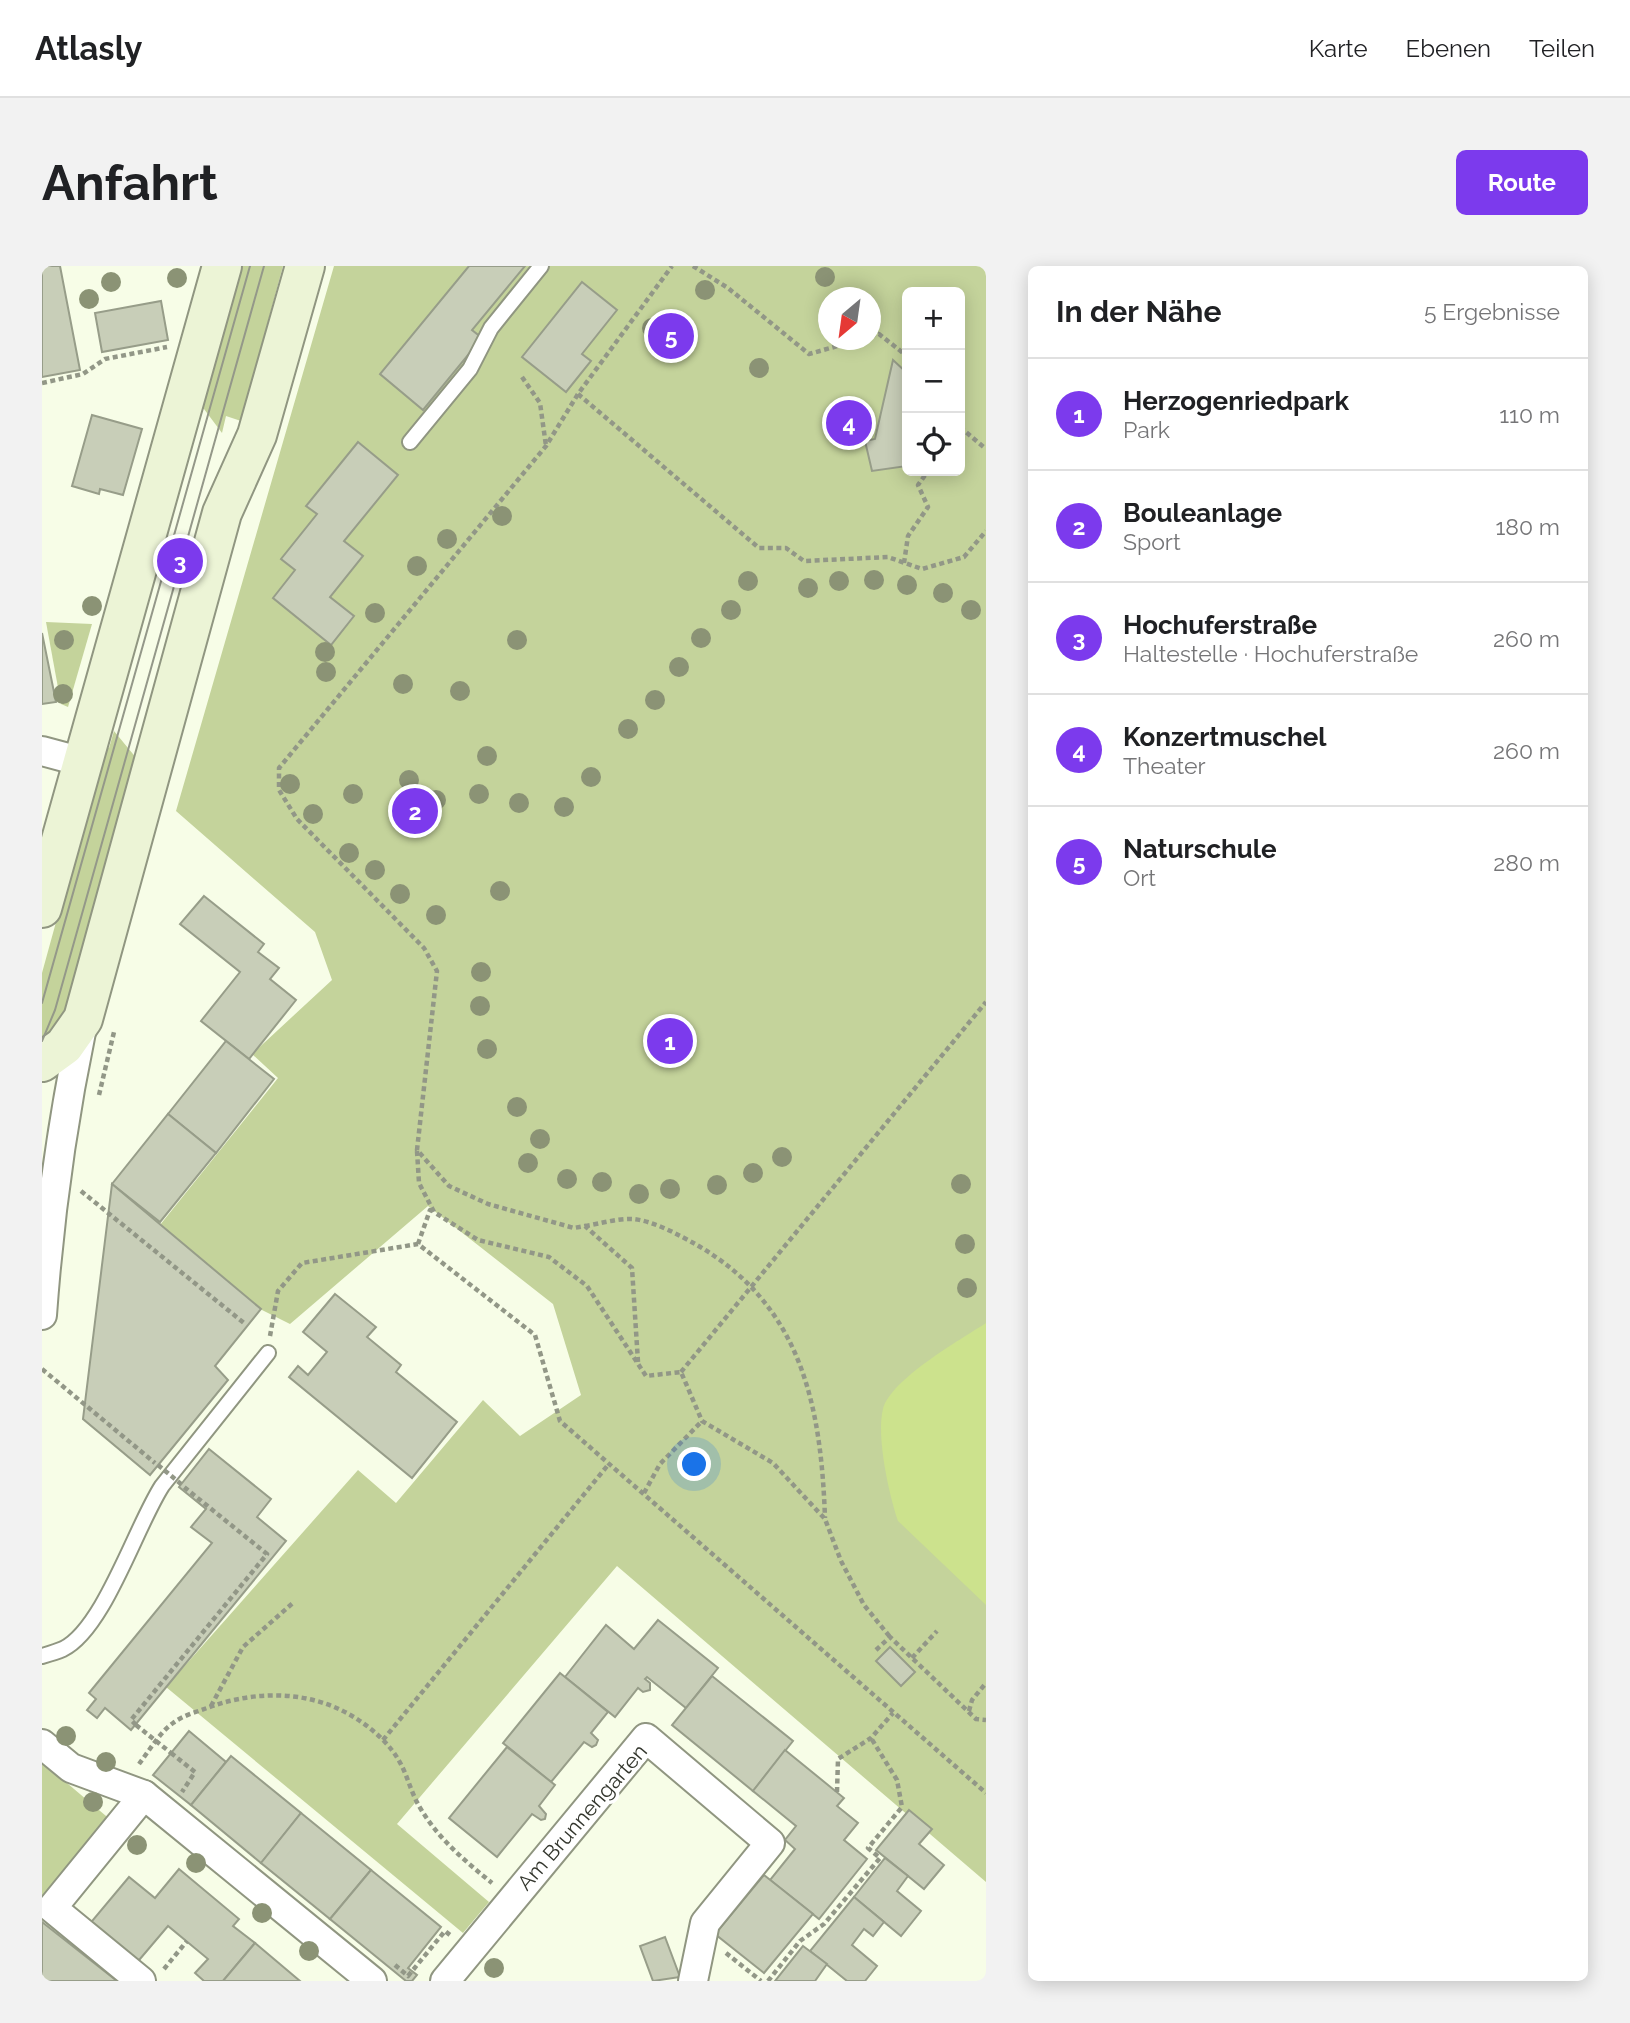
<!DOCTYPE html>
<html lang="de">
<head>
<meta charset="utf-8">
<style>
  body { margin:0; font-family:Raleway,sans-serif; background:#f2f2f2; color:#202124 }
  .controls { position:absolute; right:21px; top:21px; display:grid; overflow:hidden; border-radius:10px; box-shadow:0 4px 18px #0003 }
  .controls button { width:63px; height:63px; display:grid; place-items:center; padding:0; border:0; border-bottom:2px solid #e0e0e0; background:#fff; color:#202124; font:35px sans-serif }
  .compass { position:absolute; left:776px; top:21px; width:63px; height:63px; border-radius:50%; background:#fff; box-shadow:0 4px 18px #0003; rotate:209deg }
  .you { position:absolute; left:653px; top:1199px; width:24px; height:24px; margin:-18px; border:5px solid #fff; border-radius:50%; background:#1a73e8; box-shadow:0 0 0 10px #1a73e833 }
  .badge { display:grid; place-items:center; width:46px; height:46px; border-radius:50%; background:#7c3aed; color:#fff; font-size:23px; font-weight:700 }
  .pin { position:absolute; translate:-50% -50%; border:4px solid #fff; box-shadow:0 2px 7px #0006 }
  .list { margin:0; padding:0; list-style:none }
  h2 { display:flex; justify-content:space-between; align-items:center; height:91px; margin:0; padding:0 28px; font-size:30px }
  h2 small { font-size:23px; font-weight:400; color:#757577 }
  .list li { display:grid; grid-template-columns:46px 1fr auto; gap:21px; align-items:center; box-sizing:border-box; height:112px; padding:0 28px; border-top:2px solid #e0e0e0 }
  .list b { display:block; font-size:26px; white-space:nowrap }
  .list p { margin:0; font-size:23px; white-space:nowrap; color:#757577 }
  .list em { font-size:23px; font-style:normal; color:#757577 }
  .icon { flex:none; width:38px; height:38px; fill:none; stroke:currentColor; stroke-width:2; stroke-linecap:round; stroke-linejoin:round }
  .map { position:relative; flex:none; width:944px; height:1715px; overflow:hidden; border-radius:10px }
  header { display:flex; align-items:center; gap:42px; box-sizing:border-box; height:98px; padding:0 35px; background:#fff; border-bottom:2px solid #e0e0e0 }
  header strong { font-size:33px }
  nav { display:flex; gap:38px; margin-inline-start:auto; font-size:24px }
  .intro { display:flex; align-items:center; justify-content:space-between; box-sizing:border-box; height:168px; padding:0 42px }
  h1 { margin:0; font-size:49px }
  .button { padding:18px 32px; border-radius:10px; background:#7c3aed; color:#fff; font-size:24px; font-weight:700 }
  main { display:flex; gap:42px; padding:0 42px }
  aside { flex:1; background:#fff; border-radius:10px; box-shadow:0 4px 18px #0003 }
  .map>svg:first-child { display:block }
  .green { fill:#c4d39b; fill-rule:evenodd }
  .water { fill:#cce28d }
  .building { fill:#c8ceb8; stroke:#979d89; stroke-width:2 }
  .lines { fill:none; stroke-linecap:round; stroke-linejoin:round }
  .lane-casing { stroke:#909681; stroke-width:18 }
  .street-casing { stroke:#909681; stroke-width:32 }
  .secondary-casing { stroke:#909681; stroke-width:42 }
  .path { stroke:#929787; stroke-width:4.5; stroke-dasharray:5 3.5; stroke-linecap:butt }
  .lane { stroke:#fff; stroke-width:14 }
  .street { stroke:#fff; stroke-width:28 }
  .secondary { stroke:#ecf4d6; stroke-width:38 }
  .tram { stroke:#949889; stroke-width:2 }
  .path-bridge { stroke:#929787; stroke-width:4.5; stroke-dasharray:5 3.5; stroke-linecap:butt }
  .tree { fill:#8b9375 }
  .labels { text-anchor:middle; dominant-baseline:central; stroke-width:7; stroke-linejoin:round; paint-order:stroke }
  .street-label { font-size:21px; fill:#33362d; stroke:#fff }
</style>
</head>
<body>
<header>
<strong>Atlasly</strong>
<nav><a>Karte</a><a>Ebenen</a><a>Teilen</a></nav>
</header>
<div class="intro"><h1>Anfahrt</h1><a class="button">Route</a></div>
<main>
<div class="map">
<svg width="944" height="1715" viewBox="0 0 944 1715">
  <rect width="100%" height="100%" fill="#f7fde7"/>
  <!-- green -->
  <g class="green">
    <polygon points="194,0 241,0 199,155 184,150 180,167 162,143 152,140"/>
    <path d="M292,0H944V1616L575,1300L355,1558L447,1636L421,1667L124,1421L316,1204L354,1237L441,1134L478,1170L539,1129L511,1038L386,940L248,1058L218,1043L118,959L236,812L210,788L290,714L273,666L134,545ZM865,26H918V205H865ZM786,32H828V74H786Z"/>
    <polygon points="4,356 50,358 26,441 19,438"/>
    <polygon points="72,465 100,499 29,749 0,786 0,707 30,598 55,478 67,482"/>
    <polygon points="0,1496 70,1555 0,1642"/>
  </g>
  <!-- water -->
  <path class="water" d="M944,1057V1339L856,1255C847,1229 834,1170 841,1143C849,1113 918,1074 944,1057Z"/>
  <!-- building -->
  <g class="building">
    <polygon points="0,0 18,0 38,104 0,111"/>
    <polygon points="427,0 483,0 430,64 440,72 381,144 338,108"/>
    <polygon points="540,16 575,44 540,88 549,95 524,126 480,91"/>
    <polygon points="119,35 126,74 60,86 53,47"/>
    <polygon points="626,46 652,68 632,94 605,72"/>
    <polygon points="851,94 865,107 865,200 830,205 823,175 833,173"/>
    <polygon points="50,149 100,163 81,229 58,223 57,228 30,220"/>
    <polygon points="316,176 356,209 302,275 321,290 288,331 312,350 289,379 231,332 253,304 239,293 275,248 264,240"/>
    <polygon points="0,367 14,436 0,438"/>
    <polygon points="162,630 222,678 216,686 237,702 228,713 254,734 207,793 159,755 198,706 138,658"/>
    <polygon points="184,775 232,813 174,887 126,848"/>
    <polygon points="126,848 174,887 118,956 70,918"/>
    <polygon points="70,918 219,1043 173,1100 186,1114 108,1209 41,1153"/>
    <polygon points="293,1028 334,1061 325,1071 359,1099 354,1106 415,1156 370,1212 247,1111 256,1100 266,1109 285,1086 261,1066"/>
    <polygon points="167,1183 229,1233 215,1251 244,1275 89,1464 63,1442 55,1452 45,1444 54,1433 47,1427 170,1277 149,1261 164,1243 137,1221"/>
    <polygon points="616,1354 676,1402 644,1442 605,1411 603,1413 608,1417 608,1424 601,1426 596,1422 573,1451 523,1411 564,1359 592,1383"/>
    <polygon points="848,1381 873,1406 859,1420 834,1395"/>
    <polygon points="518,1407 566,1446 549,1467 556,1474 554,1479 550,1481 542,1476 509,1516 461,1477"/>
    <polygon points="670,1410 751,1475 711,1525 630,1459"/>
    <polygon points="147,1465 184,1496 149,1539 111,1509"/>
    <polygon points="465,1481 513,1519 497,1540 504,1548 503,1553 499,1554 490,1548 455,1591 407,1552"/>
    <polygon points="743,1484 802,1532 795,1540 816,1557 802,1574 825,1593 777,1653 728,1614 753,1583 743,1574 754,1560 711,1525"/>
    <polygon points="189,1490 259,1547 219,1597 149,1539"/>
    <polygon points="867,1544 890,1563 877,1578 902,1599 882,1623 834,1584"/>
    <polygon points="259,1547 329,1604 288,1653 219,1597"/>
    <polygon points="843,1592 866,1610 855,1625 879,1645 859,1670 812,1631"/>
    <polygon points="137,1603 197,1653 191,1660 213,1677 181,1715 162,1715 153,1707 166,1693 126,1660 92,1700 45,1661 87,1611 113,1632"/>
    <polygon points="329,1604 399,1661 366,1702 375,1709 370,1715 364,1715 288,1653"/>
    <polygon points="722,1609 771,1648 722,1707 673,1668"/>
    <polygon points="812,1631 842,1656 831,1670 822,1663 810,1679 835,1700 823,1715 805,1715 768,1685"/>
    <polygon points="0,1656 75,1715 0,1715"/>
    <polygon points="623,1671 638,1711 611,1715 598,1680"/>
    <polygon points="213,1677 258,1715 181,1715"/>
    <polygon points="761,1680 785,1698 773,1715 733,1715"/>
  </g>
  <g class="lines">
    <!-- lane casing -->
    <g class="lane-casing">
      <g id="lane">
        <polyline points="368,176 428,103 449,62 499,0"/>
        <path d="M0,1390C7,1388 14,1386 21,1383C62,1363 94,1260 120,1220L226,1087"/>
      </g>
    </g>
    <!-- street casing -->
    <g class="street-casing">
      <g id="street">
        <polyline points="0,485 41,496"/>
        <path d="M0,1049C7,952 20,857 40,761"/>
        <polyline points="0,1478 29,1502 102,1529 330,1715"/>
        <polyline points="99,1715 10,1642 102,1529"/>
        <polyline points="403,1715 604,1472 728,1577 663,1657 651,1715"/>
      </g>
    </g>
    <!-- secondary casing -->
    <g class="secondary-casing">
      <g id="secondary">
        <polyline points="0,642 180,0"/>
        <polyline points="0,796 22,780 41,753 180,247 215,169 263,0"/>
      </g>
    </g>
    <!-- path -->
    <g class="path">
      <polyline points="651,0 686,22 767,88 817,74"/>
      <polyline points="828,70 837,68 865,90"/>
      <polyline points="480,111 498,137 504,180"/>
      <polyline points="0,117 41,108 63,93 125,81"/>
      <polyline points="536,128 717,282 744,282 762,295 846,291 880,303 922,291 944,265"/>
      <polyline points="918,161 944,183"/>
      <polyline points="862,297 866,270 886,241 876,219 886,205"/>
      <polyline points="57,829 72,766"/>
      <polyline points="375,885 377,917 392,946 436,974 507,991 545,1020 604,1110 639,1106 660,1155 731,1197 783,1253 799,1295 822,1339 848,1371"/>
      <polyline points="39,925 202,1057"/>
      <path d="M543,960C557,958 576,952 591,953C612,955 637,969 655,979C760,1040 779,1140 783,1252"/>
      <polyline points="376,978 388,944 392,946"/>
      <polyline points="228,1070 236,1025 260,997 376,978 493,1069 518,1155 944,1527"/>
      <polyline points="596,1096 590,1002 543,960 532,962 446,938 407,920 375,884 395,705 382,682 255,553 237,524 237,502 504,180 536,128 630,0"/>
      <polyline points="0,1103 113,1197"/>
      <polyline points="639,1106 944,736"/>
      <polyline points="602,1227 618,1198 660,1155"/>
      <polyline points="834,1384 848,1371 934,1453 944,1454"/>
      <polyline points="870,1392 895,1365"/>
      <polyline points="169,1440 201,1381 252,1336"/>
      <polyline points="927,1445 930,1434 944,1417"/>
      <polyline points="94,1459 89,1454 225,1288 142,1221"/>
      <polyline points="341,1474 566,1199"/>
      <polyline points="129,1487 153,1506 140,1526"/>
      <path d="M97,1498C107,1485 118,1466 131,1457C140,1450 154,1446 165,1442C227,1419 294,1426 342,1475C367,1501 364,1520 380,1545C398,1574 423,1595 450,1617"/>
      <polyline points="795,1526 796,1493 829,1472 851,1447"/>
      <polyline points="684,1687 719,1715"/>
      <polyline points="353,1699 366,1710 403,1665 408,1669"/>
      <polyline points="122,1703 145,1675"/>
      <polyline points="726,1715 758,1675 782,1658 838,1592 826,1582 860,1541 855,1514 829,1472"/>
    </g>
    <!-- lane -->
    <use href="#lane" class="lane"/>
    <!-- street -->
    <use href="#street" class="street"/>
    <!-- secondary -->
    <use href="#secondary" class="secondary"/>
    <!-- tram -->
    <g class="tram">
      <polyline points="0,737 208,0"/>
      <polyline points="0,775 13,744 222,0"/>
    </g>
    <!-- path-bridge -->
    <g class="path-bridge">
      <polyline points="116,1199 139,1218"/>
      <polyline points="94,1459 129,1487"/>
    </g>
  </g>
  <!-- trees -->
  <g class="tree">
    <circle cx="783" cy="11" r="10"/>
    <circle cx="135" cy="12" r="10"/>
    <circle cx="69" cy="16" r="10"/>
    <circle cx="663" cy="24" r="10"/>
    <circle cx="47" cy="33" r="10"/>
    <circle cx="610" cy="62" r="10"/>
    <circle cx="717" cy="102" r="10"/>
    <circle cx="460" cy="250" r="10"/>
    <circle cx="405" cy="273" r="10"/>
    <circle cx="375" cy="300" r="10"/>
    <circle cx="832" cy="314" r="10"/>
    <circle cx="706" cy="315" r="10"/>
    <circle cx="797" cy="315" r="10"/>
    <circle cx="865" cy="319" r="10"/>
    <circle cx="766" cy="322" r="10"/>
    <circle cx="901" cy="327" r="10"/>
    <circle cx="50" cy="340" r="10"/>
    <circle cx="689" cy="344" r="10"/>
    <circle cx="929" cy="344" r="10"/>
    <circle cx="333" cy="347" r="10"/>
    <circle cx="659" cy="372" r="10"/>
    <circle cx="22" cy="374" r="10"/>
    <circle cx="475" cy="374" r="10"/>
    <circle cx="283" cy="386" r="10"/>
    <circle cx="637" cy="401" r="10"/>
    <circle cx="284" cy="406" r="10"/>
    <circle cx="361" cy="418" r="10"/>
    <circle cx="418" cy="425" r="10"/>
    <circle cx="21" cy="428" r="10"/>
    <circle cx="613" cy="434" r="10"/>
    <circle cx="586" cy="463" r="10"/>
    <circle cx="445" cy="490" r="10"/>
    <circle cx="549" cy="511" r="10"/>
    <circle cx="367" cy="514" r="10"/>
    <circle cx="248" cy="518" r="10"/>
    <circle cx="311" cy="528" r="10"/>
    <circle cx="437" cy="528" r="10"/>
    <circle cx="394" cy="534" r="10"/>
    <circle cx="477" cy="537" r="10"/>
    <circle cx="522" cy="541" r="10"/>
    <circle cx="271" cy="548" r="10"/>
    <circle cx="307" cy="587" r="10"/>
    <circle cx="333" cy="604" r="10"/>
    <circle cx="458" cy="625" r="10"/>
    <circle cx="358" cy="628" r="10"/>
    <circle cx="394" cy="649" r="10"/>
    <circle cx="439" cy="706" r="10"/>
    <circle cx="438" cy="740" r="10"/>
    <circle cx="445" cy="783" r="10"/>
    <circle cx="475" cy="841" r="10"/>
    <circle cx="498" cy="873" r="10"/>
    <circle cx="740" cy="891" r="10"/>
    <circle cx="486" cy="897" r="10"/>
    <circle cx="711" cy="907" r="10"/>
    <circle cx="525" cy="913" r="10"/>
    <circle cx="560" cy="916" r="10"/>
    <circle cx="919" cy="918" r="10"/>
    <circle cx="675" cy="919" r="10"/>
    <circle cx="628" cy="923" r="10"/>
    <circle cx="597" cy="928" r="10"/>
    <circle cx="923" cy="978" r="10"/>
    <circle cx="925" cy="1022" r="10"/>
    <circle cx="24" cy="1470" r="10"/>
    <circle cx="64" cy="1496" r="10"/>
    <circle cx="51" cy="1536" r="10"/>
    <circle cx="95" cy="1579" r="10"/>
    <circle cx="154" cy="1597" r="10"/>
    <circle cx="220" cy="1647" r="10"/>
    <circle cx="267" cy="1685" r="10"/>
    <circle cx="452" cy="1702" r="10"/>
  </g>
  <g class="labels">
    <!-- street labels -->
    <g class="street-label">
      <text transform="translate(540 1551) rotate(-49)">Am Brunnengarten</text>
    </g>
  </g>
</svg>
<div class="controls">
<button>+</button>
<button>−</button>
<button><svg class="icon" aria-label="locate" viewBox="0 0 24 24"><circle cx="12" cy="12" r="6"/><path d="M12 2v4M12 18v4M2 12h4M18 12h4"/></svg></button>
</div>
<svg class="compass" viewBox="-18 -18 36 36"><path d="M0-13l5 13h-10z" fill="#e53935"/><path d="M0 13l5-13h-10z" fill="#757577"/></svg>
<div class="you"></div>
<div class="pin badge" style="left:628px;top:775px">1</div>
<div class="pin badge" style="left:373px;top:545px">2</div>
<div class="pin badge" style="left:138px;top:295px">3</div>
<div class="pin badge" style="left:807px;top:157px">4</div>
<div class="pin badge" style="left:629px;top:70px">5</div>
</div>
<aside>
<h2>In der Nähe<small>5 Ergebnisse</small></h2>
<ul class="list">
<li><span class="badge">1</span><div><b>Herzogenriedpark</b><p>Park</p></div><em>110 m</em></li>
<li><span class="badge">2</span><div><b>Bouleanlage</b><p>Sport</p></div><em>180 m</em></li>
<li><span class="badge">3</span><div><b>Hochuferstraße</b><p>Haltestelle · Hochuferstraße</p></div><em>260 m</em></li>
<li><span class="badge">4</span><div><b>Konzertmuschel</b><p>Theater</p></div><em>260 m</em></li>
<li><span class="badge">5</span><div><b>Naturschule</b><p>Ort</p></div><em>280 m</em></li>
</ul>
</aside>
</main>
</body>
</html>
